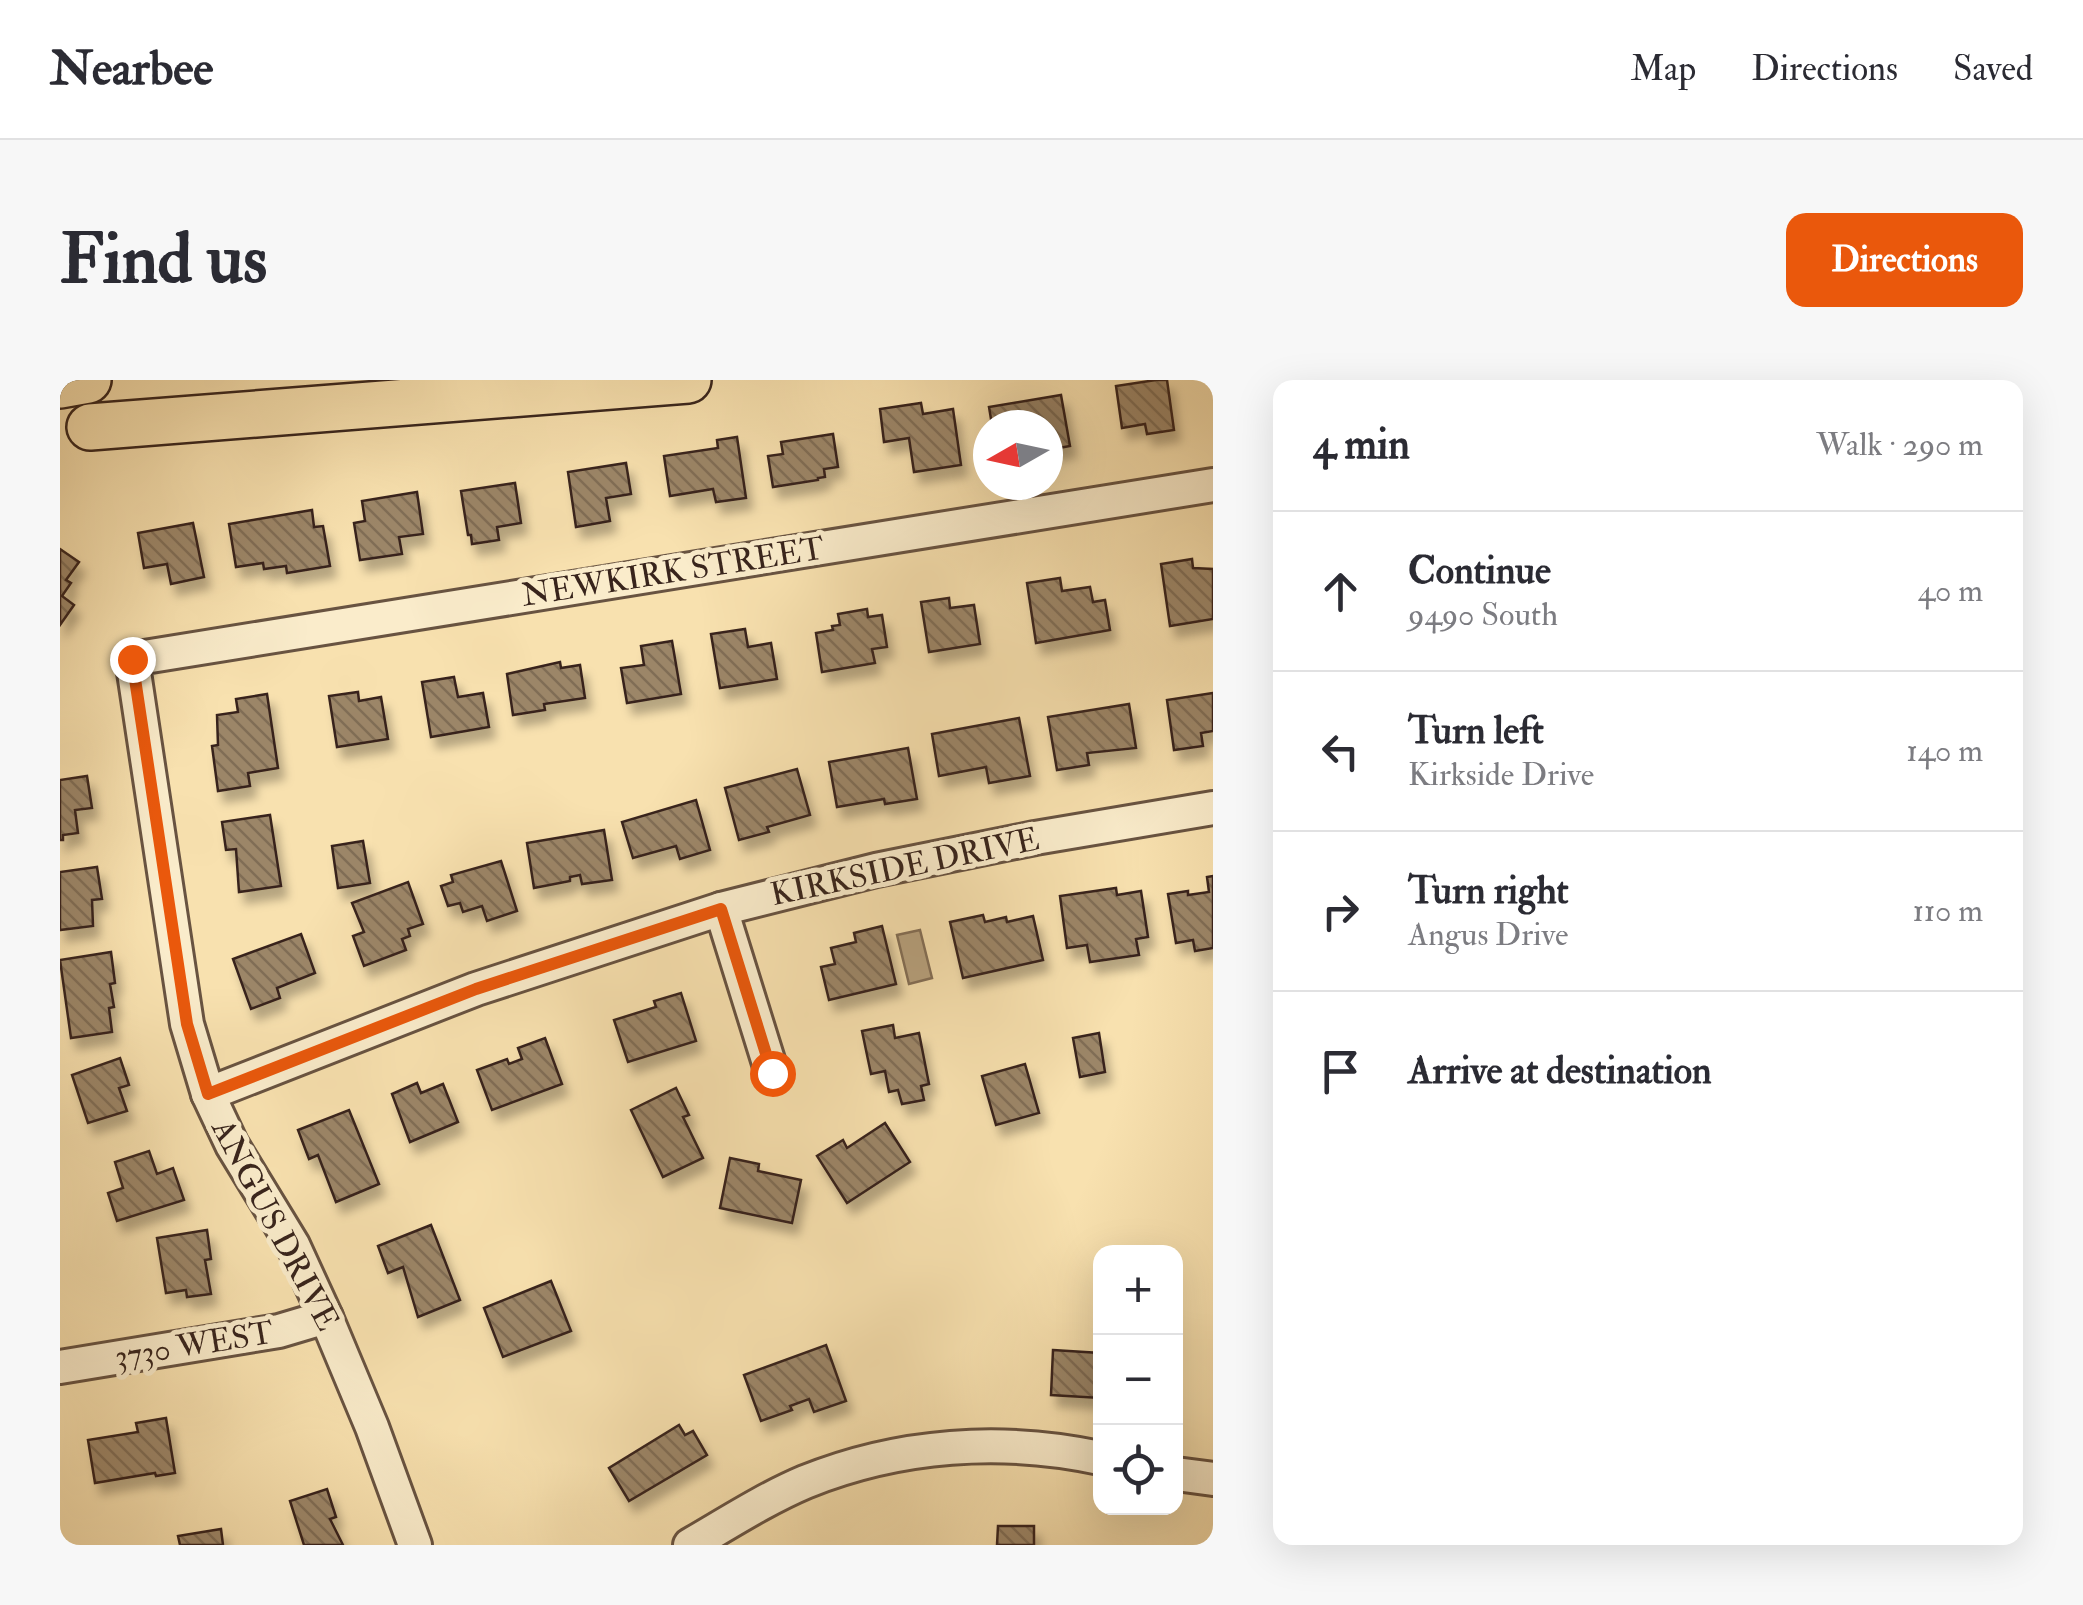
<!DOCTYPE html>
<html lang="en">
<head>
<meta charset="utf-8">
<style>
  body { margin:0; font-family:"IM FELL Double Pica",serif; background:#f7f7f7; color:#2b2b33 }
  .controls { position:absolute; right:30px; bottom:30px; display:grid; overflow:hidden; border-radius:20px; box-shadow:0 10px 40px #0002 }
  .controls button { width:90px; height:90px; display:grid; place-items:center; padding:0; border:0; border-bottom:2px solid #e1e1e2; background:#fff; color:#2b2b33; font:50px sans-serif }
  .compass { position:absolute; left:913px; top:30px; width:90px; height:90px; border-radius:50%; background:#fff; box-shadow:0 10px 40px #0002; rotate:261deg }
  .stop { position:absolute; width:30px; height:30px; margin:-22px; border:8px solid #ea580c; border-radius:50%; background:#fff }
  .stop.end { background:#ea580c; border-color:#fff; box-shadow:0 2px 10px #0008 }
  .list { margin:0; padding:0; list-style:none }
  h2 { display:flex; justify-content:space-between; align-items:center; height:130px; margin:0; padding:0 40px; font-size:42px }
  h2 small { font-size:32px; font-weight:400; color:#7c7c81 }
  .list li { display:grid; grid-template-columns:65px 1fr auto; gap:30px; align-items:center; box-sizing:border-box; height:160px; padding:0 40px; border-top:2px solid #e1e1e2 }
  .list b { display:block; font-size:38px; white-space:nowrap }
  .list p { margin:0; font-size:32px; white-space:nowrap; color:#7c7c81 }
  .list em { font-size:32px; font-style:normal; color:#7c7c81 }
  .icon { flex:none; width:55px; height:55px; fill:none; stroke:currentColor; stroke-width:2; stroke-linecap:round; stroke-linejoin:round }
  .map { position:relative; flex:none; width:1153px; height:1165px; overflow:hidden; border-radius:20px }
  header { display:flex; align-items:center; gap:60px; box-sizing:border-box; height:140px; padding:0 50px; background:#fff; border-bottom:2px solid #e1e1e2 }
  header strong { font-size:48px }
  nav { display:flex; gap:55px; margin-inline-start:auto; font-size:35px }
  .intro { display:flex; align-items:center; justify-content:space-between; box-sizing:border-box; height:240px; padding:0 60px }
  h1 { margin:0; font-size:70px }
  .button { padding:25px 45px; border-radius:20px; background:#ea580c; color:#fff; font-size:35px; font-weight:700 }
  main { display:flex; gap:60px; padding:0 60px }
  aside { flex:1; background:#fff; border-radius:20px; box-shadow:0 10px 40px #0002 }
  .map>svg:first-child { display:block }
  .water { fill:#b7a17d; stroke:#846f56; stroke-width:2.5 }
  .building { fill:url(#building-back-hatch); stroke:#38241c; stroke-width:2.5; filter:url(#shadow) }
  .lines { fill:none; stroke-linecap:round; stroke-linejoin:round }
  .minor-casing { stroke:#685341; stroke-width:38 }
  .highway-casing { stroke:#38241c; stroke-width:50 }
  .minor { stroke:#faeccb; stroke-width:32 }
  .highway { stroke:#f8e1af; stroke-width:45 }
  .route { stroke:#ea580c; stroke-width:12 }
  .labels { text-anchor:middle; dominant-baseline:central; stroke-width:10; stroke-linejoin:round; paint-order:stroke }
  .street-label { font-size:32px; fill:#38241c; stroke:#faeccb }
</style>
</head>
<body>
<header>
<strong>Nearbee</strong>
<nav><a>Map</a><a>Directions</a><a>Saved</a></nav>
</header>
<div class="intro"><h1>Find us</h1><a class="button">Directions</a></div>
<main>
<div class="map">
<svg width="1153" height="1165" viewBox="0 0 1153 1165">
  <defs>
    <pattern id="building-back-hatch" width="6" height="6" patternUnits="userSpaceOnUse" patternTransform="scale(2.5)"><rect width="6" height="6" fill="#9c8668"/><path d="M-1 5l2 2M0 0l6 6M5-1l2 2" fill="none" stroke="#806d55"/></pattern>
    <filter id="shadow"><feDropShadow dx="6" dy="11" stdDeviation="5" flood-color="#0004"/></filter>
  </defs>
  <rect width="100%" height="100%" fill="#f8e1af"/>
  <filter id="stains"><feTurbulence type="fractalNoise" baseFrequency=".002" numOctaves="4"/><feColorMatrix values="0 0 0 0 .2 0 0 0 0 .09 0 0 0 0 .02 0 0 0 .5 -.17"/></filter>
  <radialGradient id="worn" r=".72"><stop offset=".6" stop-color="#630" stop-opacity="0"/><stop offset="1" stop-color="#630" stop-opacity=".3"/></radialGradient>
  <!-- water -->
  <polygon class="water" points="860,550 872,598 849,604 837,555"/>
  <!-- building -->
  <g class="building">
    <polygon points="1096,0 1107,0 1114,50 1087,54 1085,44 1062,48 1056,6"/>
    <polygon points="1001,15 1010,66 988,70 988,45 932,45 929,27"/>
    <polygon points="861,23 863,34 893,29 901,85 854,92 849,58 824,62 820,29"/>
    <polygon points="773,54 778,87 764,89 765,97 758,98 758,100 713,107 708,76 723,74 721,62"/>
    <polygon points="677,57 686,118 656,122 653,109 610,116 604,76 658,68 657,60"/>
    <polygon points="566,83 571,114 546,118 550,141 516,147 508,92"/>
    <polygon points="455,103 461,143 437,147 439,160 412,164 411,155 408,155 401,111"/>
    <polygon points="357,112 363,154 339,157 342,174 300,180 294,143 305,141 302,121"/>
    <polygon points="252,130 254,147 263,146 270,186 227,193 226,186 204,189 203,183 176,187 169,144"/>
    <polygon points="133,143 144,197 111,204 107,184 84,188 78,153"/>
    <polygon points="0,169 19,182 6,200 11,203 2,216 14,225 0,245"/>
    <polygon points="1132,179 1133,188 1153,189 1153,239 1110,246 1101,184"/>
    <polygon points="1000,198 1002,211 1030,207 1033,222 1045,220 1050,250 976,263 967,203"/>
    <polygon points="889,218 890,228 914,225 920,264 869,272 861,222"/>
    <polygon points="807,229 808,237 822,235 827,267 812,269 815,283 762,292 756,253 773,250 772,246 780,245 778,234"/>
    <polygon points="685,249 688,267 711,263 717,299 660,308 651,254"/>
    <polygon points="612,261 621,314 567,323 561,288 584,285 581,266"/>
    <polygon points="500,282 501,288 520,285 525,318 484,324 485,330 453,335 447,294"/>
    <polygon points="394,297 398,317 423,313 429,347 371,357 362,302"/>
    <polygon points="298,312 299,321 321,317 328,359 277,367 269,316"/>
    <polygon points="1153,313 1153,351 1141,353 1143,366 1114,370 1107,320"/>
    <polygon points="207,314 218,388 188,393 190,406 158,411 152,366 158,365 157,335 178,332 176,319"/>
    <polygon points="1069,324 1076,368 1027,373 1029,385 997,390 988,337"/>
    <polygon points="959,338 970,396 929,403 926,387 879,396 872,354"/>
    <polygon points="848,368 857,419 825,424 824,419 777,427 769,382"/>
    <polygon points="737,389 750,435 707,447 709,452 679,460 665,408"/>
    <polygon points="27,396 32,428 15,430 18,453 3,455 3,460 0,460 0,400"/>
    <polygon points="636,420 650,470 620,479 616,466 573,478 562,442"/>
    <polygon points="210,435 221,506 179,512 176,469 166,470 162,442"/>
    <polygon points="544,450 552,500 522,504 520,495 510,497 510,501 474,508 467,463"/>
    <polygon points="303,461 310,503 278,508 272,466"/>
    <polygon points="441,481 457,531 427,541 422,526 403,532 400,523 388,526 381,506 393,502 391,495"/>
    <polygon points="37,487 42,519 32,520 33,546 0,550 0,492"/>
    <polygon points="1153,496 1153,568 1135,571 1133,560 1116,563 1108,514 1128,511 1128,515 1149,512 1147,497"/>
    <polygon points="348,502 363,544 348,549 350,556 342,559 346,570 304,586 293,556 304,552 292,523"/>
    <polygon points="1056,508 1057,515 1081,511 1088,557 1076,559 1079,575 1030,582 1027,565 1007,568 1000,516"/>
    <polygon points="923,535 925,542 946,537 947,542 973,536 983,580 903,598 890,542"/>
    <polygon points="822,546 836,604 769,620 761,587 775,584 771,568 796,562 794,553"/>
    <polygon points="241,554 255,593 217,608 220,618 191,629 173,579"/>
    <polygon points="51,572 55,603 50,604 54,627 49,628 52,652 11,658 0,580"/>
    <polygon points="621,613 636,661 568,682 554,640 596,627 594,621"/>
    <polygon points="833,645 835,658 859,653 869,704 861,706 864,720 842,724 838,710 829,712 825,691 811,694 802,651"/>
    <polygon points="1039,653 1045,692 1020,697 1013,658"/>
    <polygon points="485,658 502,704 432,730 417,690 447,679 449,684 462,679 458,668"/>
    <polygon points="60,678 69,705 59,708 67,731 28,743 12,695"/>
    <polygon points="965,684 979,733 936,745 922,696"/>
    <polygon points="357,703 361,713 383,704 398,742 350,762 332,714"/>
    <polygon points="616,708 629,735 623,737 643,778 603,797 571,730"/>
    <polygon points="289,730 319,804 276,822 258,775 249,779 238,750"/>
    <polygon points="825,743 850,782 787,823 757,776 783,760 787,768"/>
    <polygon points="89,771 97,794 113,788 124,820 57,841 48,813 63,808 55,782"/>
    <polygon points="670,778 699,784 698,791 741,800 732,843 660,828"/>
    <polygon points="371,845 400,920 358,937 343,887 328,893 318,866"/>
    <polygon points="147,850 151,879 145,880 151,914 127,917 126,910 106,913 97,858"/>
    <polygon points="491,901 511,951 443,977 424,928"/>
    <polygon points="766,965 786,1021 754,1032 749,1019 730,1026 732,1030 701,1041 684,995"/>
    <polygon points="993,970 1040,973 1040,1018 991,1015"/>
    <polygon points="106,1038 115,1093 96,1096 95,1093 35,1103 28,1060 78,1052 76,1043"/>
    <polygon points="619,1045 625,1055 633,1051 647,1075 569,1121 549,1088"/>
    <polygon points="267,1109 276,1137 270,1139 283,1165 244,1165 230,1121"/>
    <polygon points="938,1146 974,1146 974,1165 937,1165"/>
    <polygon points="161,1149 163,1165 120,1165 118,1156"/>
  </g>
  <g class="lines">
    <!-- minor casing -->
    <g class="minor-casing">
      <g id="minor">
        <polyline points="661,529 712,693"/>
        <polyline points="148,714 416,609 661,529 816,490 975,458 1153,428"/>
        <polyline points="0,987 219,951 266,937"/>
        <polyline points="1116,1094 1153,1099"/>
        <polyline points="355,1165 312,1047 266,937 233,865 172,765 148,714 127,644 72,279 1153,105"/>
        <path d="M630,1165C668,1143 705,1119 745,1102C839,1064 942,1057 1040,1078"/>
      </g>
    </g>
    <!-- highway casing -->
    <g class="highway-casing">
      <g id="highway">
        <polyline points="0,5 28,0"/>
        <polyline points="30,47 628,0"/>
      </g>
    </g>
    <!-- minor -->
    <use href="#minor" class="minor"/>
    <!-- highway -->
    <use href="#highway" class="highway"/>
  </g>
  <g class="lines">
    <!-- route -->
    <polyline class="route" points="72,279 127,644 148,714 416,609 661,529 712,693"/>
  </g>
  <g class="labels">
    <!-- street labels -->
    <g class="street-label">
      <text transform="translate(613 192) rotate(-9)">NEWKIRK STREET</text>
      <text transform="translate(845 487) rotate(-12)">KIRKSIDE DRIVE</text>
      <text transform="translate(215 845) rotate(62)">ANGUS DRIVE</text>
      <text transform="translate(134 965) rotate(-9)">3730 WEST</text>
    </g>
  </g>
  <rect width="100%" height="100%" filter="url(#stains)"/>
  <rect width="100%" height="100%" fill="url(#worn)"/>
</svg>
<div class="controls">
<button>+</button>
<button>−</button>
<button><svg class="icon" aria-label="locate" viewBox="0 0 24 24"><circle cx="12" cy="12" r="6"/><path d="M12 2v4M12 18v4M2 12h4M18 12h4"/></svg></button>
</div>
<svg class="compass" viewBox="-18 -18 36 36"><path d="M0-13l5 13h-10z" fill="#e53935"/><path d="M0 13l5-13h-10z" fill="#7c7c81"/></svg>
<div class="stop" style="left:712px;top:693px"></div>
<div class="stop end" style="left:72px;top:279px"></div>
</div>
<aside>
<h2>4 min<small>Walk · 290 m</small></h2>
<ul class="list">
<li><svg class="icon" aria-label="ahead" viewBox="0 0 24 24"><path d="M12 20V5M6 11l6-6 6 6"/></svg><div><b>Continue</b><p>9490 South</p></div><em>40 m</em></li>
<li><svg class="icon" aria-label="left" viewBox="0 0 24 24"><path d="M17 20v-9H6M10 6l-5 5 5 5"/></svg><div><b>Turn left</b><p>Kirkside Drive</p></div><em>140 m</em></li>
<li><svg class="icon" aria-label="right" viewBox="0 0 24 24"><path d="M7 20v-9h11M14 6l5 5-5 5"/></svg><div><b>Turn right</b><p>Angus Drive</p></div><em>110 m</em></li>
<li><svg class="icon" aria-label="arrive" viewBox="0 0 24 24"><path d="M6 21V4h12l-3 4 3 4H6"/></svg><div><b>Arrive at destination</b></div></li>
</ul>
</aside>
</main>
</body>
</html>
